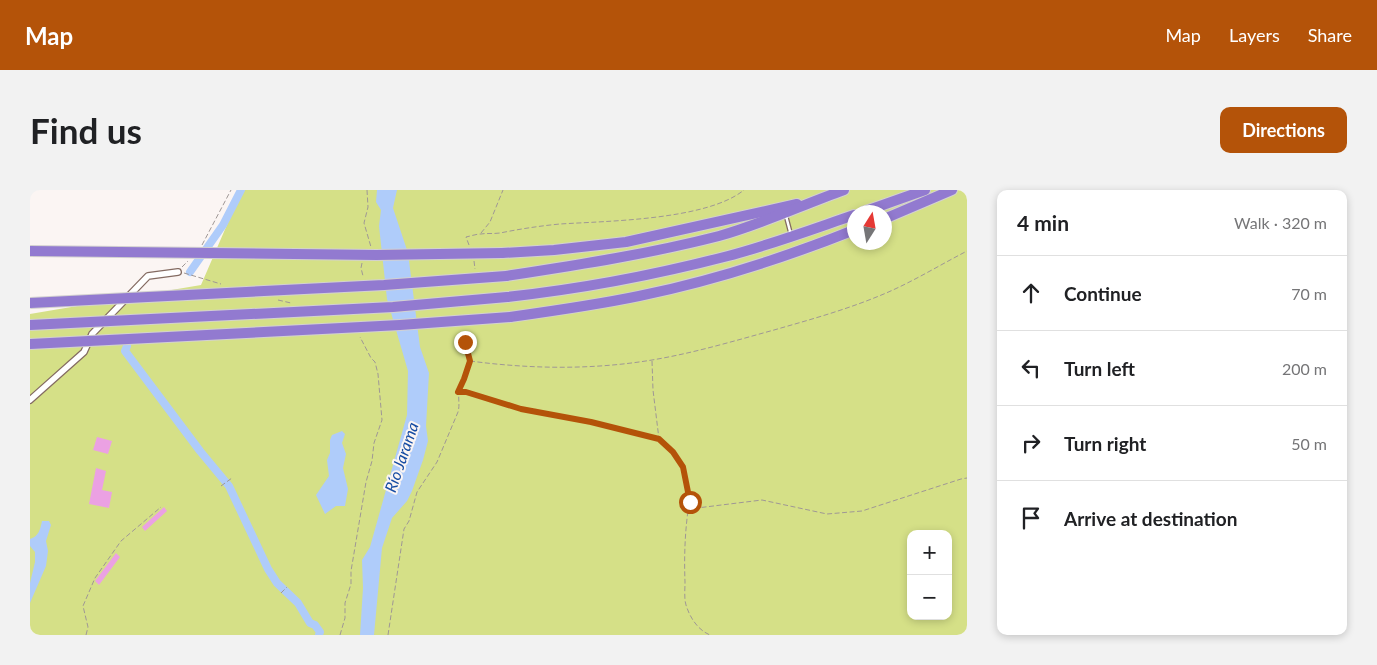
<!DOCTYPE html>
<html lang="en">
<head>
<meta charset="utf-8">
<style>
  body { margin:0; font-family:Lato,sans-serif; background:#f2f2f2; color:#202124 }
  .controls { position:absolute; right:15px; bottom:15px; display:grid; overflow:hidden; border-radius:10px; box-shadow:0 2px 8px #0003 }
  .controls button { width:45px; height:45px; display:grid; place-items:center; padding:0; border:0; border-bottom:1px solid #e0e0e0; background:#fff; color:#202124; font:25px sans-serif }
  .compass { position:absolute; left:817px; top:15px; width:45px; height:45px; border-radius:50%; background:#fff; box-shadow:0 2px 8px #0003; rotate:11deg }
  .stop { position:absolute; width:15px; height:15px; margin:-11px; border:4px solid #b45309; border-radius:50%; background:#fff }
  .stop.end { background:#b45309; border-color:#fff; box-shadow:0 1px 5px #0008 }
  .list { margin:0; padding:0; list-style:none }
  h2 { display:flex; justify-content:space-between; align-items:center; height:65px; margin:0; padding:0 20px; font-size:21px }
  h2 small { font-size:16px; font-weight:400; color:#757577 }
  .list li { display:grid; grid-template-columns:32px 1fr auto; gap:15px; align-items:center; box-sizing:border-box; height:75px; padding:0 20px; border-top:1px solid #e0e0e0 }
  .list b { display:block; font-size:19px; white-space:nowrap }
  .list em { font-size:16px; font-style:normal; color:#757577 }
  .icon { flex:none; width:28px; height:28px; fill:none; stroke:currentColor; stroke-width:2; stroke-linecap:round; stroke-linejoin:round }
  .map { position:relative; flex:none; width:937px; height:445px; overflow:hidden; border-radius:10px }
  header { display:flex; align-items:center; gap:30px; box-sizing:border-box; height:70px; padding:0 25px; background:#b45309; color:#fff }
  header strong { font-size:24px }
  nav { display:flex; gap:28px; margin-inline-start:auto; font-size:18px }
  .intro { display:flex; align-items:center; justify-content:space-between; box-sizing:border-box; height:120px; padding:0 30px }
  h1 { margin:0; font-size:35px }
  .button { padding:12px 22px; border-radius:10px; background:#b45309; color:#fff; font-size:18px; font-weight:700 }
  main { display:flex; gap:30px; padding:0 30px }
  aside { flex:1; background:#fff; border-radius:10px; box-shadow:0 2px 8px #0003 }
  .map>svg:first-child { display:block }
  .green { fill:#d5e087; fill-rule:evenodd }
  .water { fill:#afccfa }
  .lines { fill:none; stroke-linecap:round; stroke-linejoin:round }
  .canal { stroke:#afccfa; stroke-width:8 }
  .building { fill:#eba1e3 }
  .service-casing { stroke:#846b62; stroke-width:5 }
  .minor-casing { stroke:#846b62; stroke-width:8 }
  .motorway-casing { stroke:#d3d1d0; stroke-width:12 }
  .path { stroke:#9f9795; stroke-width:1; stroke-dasharray:5 2.5; stroke-linecap:butt }
  .service { stroke:#fff; stroke-width:2.5 }
  .minor { stroke:#fff; stroke-width:5.5 }
  .motorway { stroke:#927ad0; stroke-width:10 }
  .motorway-bridge-casing { stroke:#d3d1d0; stroke-width:12; stroke-linecap:butt }
  .motorway-bridge { stroke:#927ad0; stroke-width:10 }
  .route { stroke:#b45309; stroke-width:6 }
  .labels { text-anchor:middle; dominant-baseline:central; stroke-width:4; stroke-linejoin:round; paint-order:stroke }
  .water-label { font-size:16px; font-style:italic; fill:#164ca3; stroke:#fbf5f3 }
</style>
</head>
<body>
<header>
<strong>Map</strong>
<nav><a>Map</a><a>Layers</a><a>Share</a></nav>
</header>
<div class="intro"><h1>Find us</h1><a class="button">Directions</a></div>
<main>
<div class="map">
<svg width="937" height="445" viewBox="0 0 937 445">
  <rect width="100%" height="100%" fill="#fbf5f3"/>
  <!-- green -->
  <path class="green" d="M212,0H937V445H0V124L171,95ZM824,22H854V52H824ZM881,344H918V426H881Z"/>
  <!-- water -->
  <g class="water">
    <polygon points="347,0 367,0 363,18 378,63 390,157 399,183 396,236 398,251 393,270 382,301 377,311 362,328 352,358 344,445 330,445 333,398 332,370 340,357 377,225 378,181 357,109 349,36 351,20 346,12"/>
    <polygon points="312,241 315,244 312,253 316,264 313,278 318,299 315,316 306,316 295,324 286,305 299,286 297,270 300,263 300,250 302,245"/>
    <path d="M12,331H19L21,335L16,351L18,361L16,376L0,413V393L5,372V362L0,356V349C9,346 10,340 12,331Z"/>
  </g>
  <g class="lines">
    <!-- canal -->
    <g class="canal">
      <polyline points="160,82 193,35 211,0"/>
      <polyline points="97,156 95,161 170,261 199,296 238,379 247,393 268,413 280,433 285,435 290,442 289,445"/>
    </g>
  </g>
  <!-- building -->
  <g class="building">
    <polygon points="67,247 82,251 78,264 63,260"/>
    <polygon points="66,278 76,281 72,300 82,302 79,318 59,314"/>
    <polygon points="134,317 137,321 115,341 112,337"/>
    <polygon points="86,363 90,367 69,395 65,391"/>
  </g>
  <g class="lines">
    <!-- service casing -->
    <g class="service-casing">
      <polyline id="service" points="756,26 761,45"/>
    </g>
    <!-- minor casing -->
    <g class="minor-casing">
      <polyline id="minor" points="0,210 54,162 62,144 118,86 148,82"/>
    </g>
    <!-- motorway casing -->
    <g class="motorway-casing">
      <g id="motorway">
        <polyline points="833,22 895,0"/>
        <polyline points="854,29 922,0"/>
        <polyline points="472,63 524,60 596,52 767,14"/>
        <path d="M476,86C547,75 619,64 689,46C732,34 772,15 814,0"/>
        <path d="M477,107C551,99 625,85 698,66C740,55 783,39 824,25"/>
        <path d="M480,127C523,121 566,115 609,106C682,91 754,68 824,40"/>
      </g>
    </g>
    <!-- path -->
    <g class="path">
      <polyline points="337,0 338,17 334,33 341,57"/>
      <polyline points="451,43 460,32 473,0"/>
      <polyline points="172,55 201,0"/>
      <path d="M439,55L436,47C441,46 446,44 451,44C457,43 463,44 470,43C490,39 509,36 530,34C578,31 677,30 714,0"/>
      <polyline points="444,71 445,79"/>
      <polyline points="332,73 331,78 333,86"/>
      <polyline points="152,77 158,71"/>
      <polyline points="154,83 191,94"/>
      <polyline points="248,110 261,113"/>
      <path d="M440,171C500,179 562,180 622,170C664,163 704,151 744,140C779,130 815,120 849,106C879,94 908,76 937,61"/>
      <polyline points="622,171 623,200 629,249"/>
      <polyline points="429,202 436,202 491,219 561,232 629,249 643,262 653,277 660,312 667,318 732,310 797,324 832,321 931,289 937,288"/>
      <polyline points="191,296 202,288"/>
      <path d="M659,314C655,339 654,366 655,392C655,399 654,409 656,415C660,428 668,440 680,445"/>
      <polyline points="251,403 257,397"/>
      <polyline points="56,445 58,437 53,416 65,388 91,351 131,317"/>
      <polyline points="310,445 315,428 315,413 321,394 321,381 336,292 342,271 344,253 352,230 348,184 345,172 341,168 330,147"/>
      <path d="M358,445L374,339L379,331L387,302L407,272L428,222C430,215 428,210 429,203C430,192 440,181 439,169C438,159 432,148 437,139"/>
    </g>
    <!-- service -->
    <use href="#service" class="service"/>
    <!-- minor -->
    <use href="#minor" class="minor"/>
    <!-- motorway -->
    <use href="#motorway" class="motorway"/>
    <!-- motorway-bridge casing -->
    <g class="motorway-bridge-casing">
      <g id="motorway-bridge">
        <polyline points="0,61 346,65 472,63"/>
        <polyline points="0,113 354,95 476,86"/>
        <polyline points="0,135 363,117 477,107"/>
        <polyline points="0,154 370,135 480,127"/>
      </g>
    </g>
    <!-- motorway-bridge -->
    <use href="#motorway-bridge" class="motorway-bridge"/>
  </g>
  <g class="lines">
    <!-- route -->
    <polyline class="route" points="435,152 440,171 434,189 428,202 436,202 491,219 561,232 629,249 643,262 653,277 660,312"/>
  </g>
  <g class="labels">
    <!-- water labels -->
    <g class="water-label">
      <text transform="translate(371 267) rotate(-71)">Río Jarama</text>
    </g>
  </g>
</svg>
<div class="controls">
<button>+</button>
<button>−</button>
</div>
<svg class="compass" viewBox="-18 -18 36 36"><path d="M0-13l5 13h-10z" fill="#e53935"/><path d="M0 13l5-13h-10z" fill="#757577"/></svg>
<div class="stop" style="left:660px;top:312px"></div>
<div class="stop end" style="left:435px;top:152px"></div>
</div>
<aside>
<h2>4 min<small>Walk · 320 m</small></h2>
<ul class="list">
<li><svg class="icon" aria-label="ahead" viewBox="0 0 24 24"><path d="M12 20V5M6 11l6-6 6 6"/></svg><div><b>Continue</b></div><em>70 m</em></li>
<li><svg class="icon" aria-label="left" viewBox="0 0 24 24"><path d="M17 20v-9H6M10 6l-5 5 5 5"/></svg><div><b>Turn left</b></div><em>200 m</em></li>
<li><svg class="icon" aria-label="right" viewBox="0 0 24 24"><path d="M7 20v-9h11M14 6l5 5-5 5"/></svg><div><b>Turn right</b></div><em>50 m</em></li>
<li><svg class="icon" aria-label="arrive" viewBox="0 0 24 24"><path d="M6 21V4h12l-3 4 3 4H6"/></svg><div><b>Arrive at destination</b></div></li>
</ul>
</aside>
</main>
</body>
</html>
